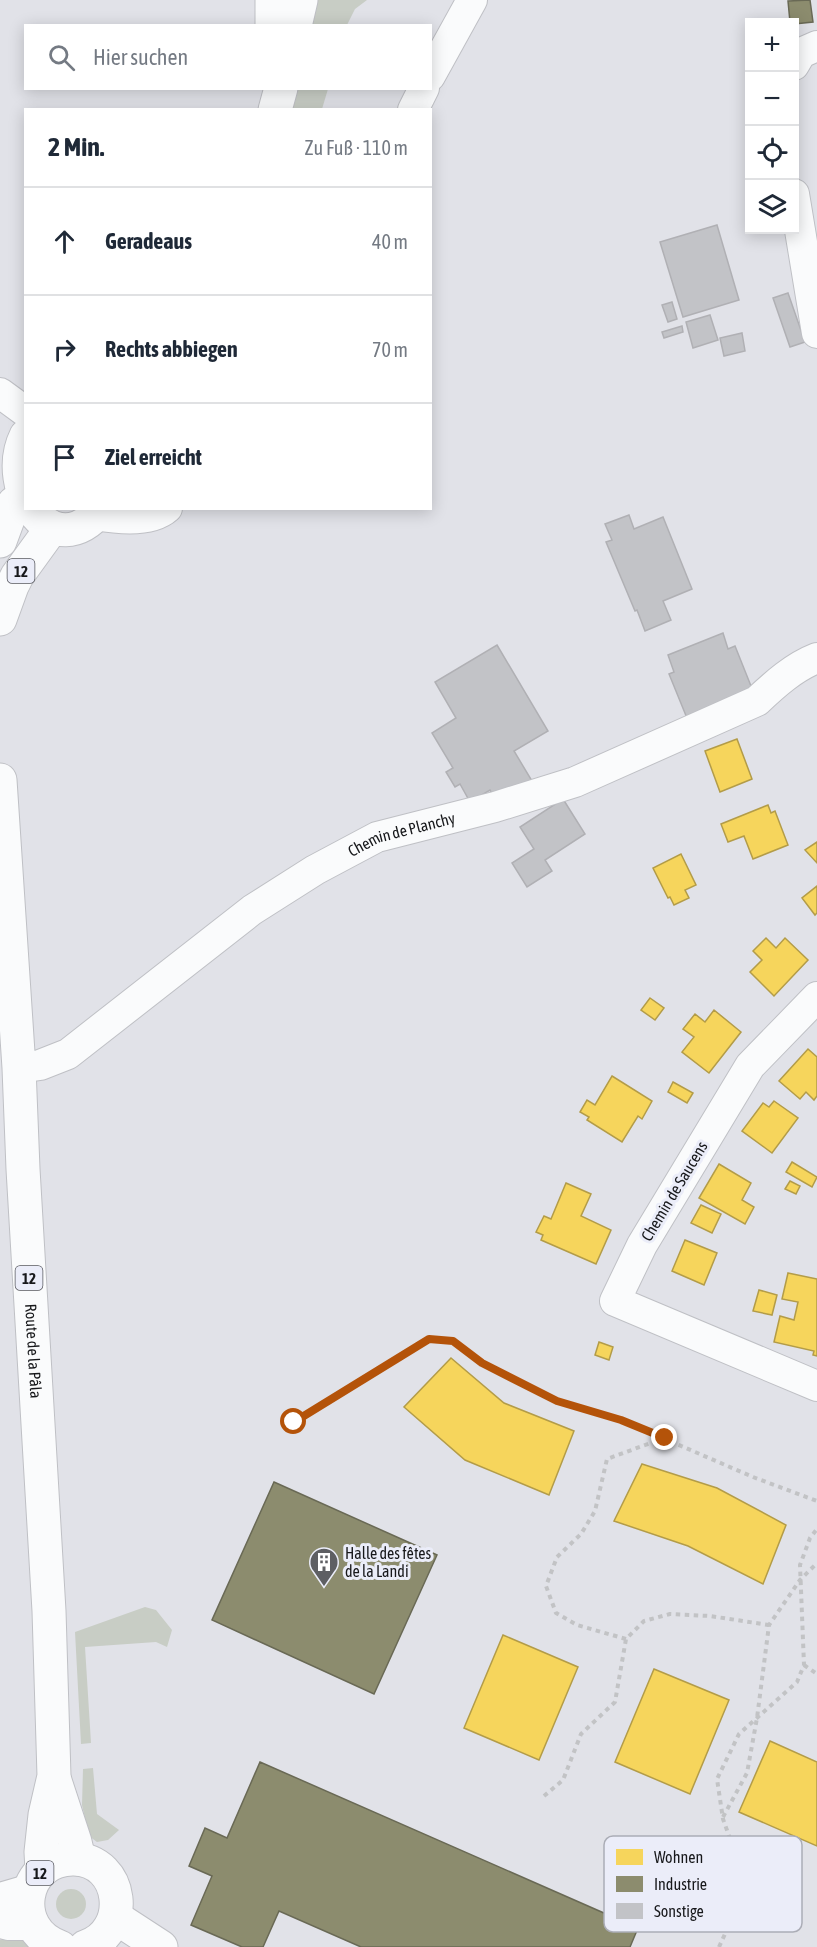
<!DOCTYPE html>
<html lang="de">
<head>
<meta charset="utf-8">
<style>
  body { margin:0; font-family:"Asap Condensed",sans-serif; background:#f6f6f7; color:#1f2937 }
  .controls { position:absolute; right:18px; top:18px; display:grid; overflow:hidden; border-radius:0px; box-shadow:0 3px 15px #0003 }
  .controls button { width:54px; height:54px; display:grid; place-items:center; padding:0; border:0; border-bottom:2px solid #e0e1e3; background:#fff; color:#1f2937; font:30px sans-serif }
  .stop { position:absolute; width:18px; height:18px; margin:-14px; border:4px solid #b45309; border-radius:50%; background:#fff }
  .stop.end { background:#b45309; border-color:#fff; box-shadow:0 2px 6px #0008 }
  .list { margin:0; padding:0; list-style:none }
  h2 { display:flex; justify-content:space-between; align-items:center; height:78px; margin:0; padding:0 24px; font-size:26px }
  h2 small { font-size:20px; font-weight:400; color:#747a83 }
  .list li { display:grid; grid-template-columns:39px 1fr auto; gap:18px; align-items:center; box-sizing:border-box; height:108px; padding:0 24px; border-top:2px solid #e0e1e3 }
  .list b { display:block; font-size:22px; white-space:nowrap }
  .list em { font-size:20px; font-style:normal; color:#747a83 }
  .icon { flex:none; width:33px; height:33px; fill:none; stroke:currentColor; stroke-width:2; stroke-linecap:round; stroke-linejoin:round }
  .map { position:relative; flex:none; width:817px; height:1947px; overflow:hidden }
  .search { position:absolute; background:#fff; box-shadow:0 3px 15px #0003; left:24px; top:24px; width:408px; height:66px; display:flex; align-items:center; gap:15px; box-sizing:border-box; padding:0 21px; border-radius:0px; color:#747a83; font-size:22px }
  .panel { position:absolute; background:#fff; box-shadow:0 3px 15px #0003; left:24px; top:108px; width:408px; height:402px; border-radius:0px }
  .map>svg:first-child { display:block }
  .green { fill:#c8cdc5 }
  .homes { fill:#f6d55c; stroke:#b39c48; stroke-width:1.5 }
  .industry { fill:#8c8c6e; stroke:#696955; stroke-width:1.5 }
  .building { fill:#c2c3c7; stroke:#b0b0b4; stroke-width:1.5 }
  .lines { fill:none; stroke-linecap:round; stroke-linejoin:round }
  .minor-casing { stroke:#bfc0c5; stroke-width:32 }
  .major-casing { stroke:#bfc0c5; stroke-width:35 }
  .highway-casing { stroke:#bfc0c5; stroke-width:35 }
  .path { stroke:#c2c3c5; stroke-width:4; stroke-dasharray:4.5 4.5; stroke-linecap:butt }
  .minor { stroke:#fafbfc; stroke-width:30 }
  .major { stroke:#fafbfc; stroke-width:33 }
  .highway { stroke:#fafbfc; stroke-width:33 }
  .route { stroke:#b45309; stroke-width:8 }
  .labels { text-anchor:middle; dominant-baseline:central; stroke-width:6; stroke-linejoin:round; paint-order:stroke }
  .shield { fill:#ebedf9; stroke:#57585e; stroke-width:1.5 }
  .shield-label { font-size:15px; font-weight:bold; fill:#17181b }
  .street-label { font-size:16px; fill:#17181b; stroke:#ebedf9 }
  .poi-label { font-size:16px; fill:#17181b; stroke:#ebedf9; text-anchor:start }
  .key { fill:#ebedf9; stroke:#abadb6; stroke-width:1.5 }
  .key-label { font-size:16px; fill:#17181b }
</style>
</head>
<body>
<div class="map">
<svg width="817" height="1947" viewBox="0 0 817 1947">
  <rect width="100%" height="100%" fill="#e1e2e8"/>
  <!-- green -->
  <g class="green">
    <polygon points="316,0 367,0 355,9 347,25 308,26"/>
    <polygon points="294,89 328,89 322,109 288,110"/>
    <polygon points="145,1607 156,1610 172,1630 167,1647 156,1642 85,1647 91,1743 81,1744 75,1632"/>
    <polygon points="93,1768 97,1814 119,1830 108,1840 97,1842 89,1836 82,1805 83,1769"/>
    <circle cx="71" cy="1904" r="15"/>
    <polygon points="24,1937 38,1947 0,1947 0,1940"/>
  </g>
  <!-- homes -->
  <g class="homes">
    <polygon points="737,739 752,779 720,792 705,751"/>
    <polygon points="768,805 771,813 775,811 788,845 753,859 744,836 728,842 721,824"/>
    <polygon points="817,842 817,863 805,850"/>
    <polygon points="681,854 696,885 685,890 689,898 674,905 670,897 668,898 653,868"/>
    <polygon points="817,886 817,913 815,915 802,898"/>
    <polygon points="766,938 776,948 785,938 808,960 774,996 750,972 762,960 753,951"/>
    <polygon points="650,998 664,1008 655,1020 641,1010"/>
    <polygon points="714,1010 741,1032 709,1073 682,1052 694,1037 683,1029 695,1014 705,1022"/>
    <polygon points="808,1049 817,1057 817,1096 814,1100 806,1092 800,1099 779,1081"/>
    <polygon points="612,1076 652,1101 642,1119 638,1116 622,1142 587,1120 589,1117 580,1112 587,1100 595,1105"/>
    <polygon points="673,1082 693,1093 687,1103 668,1092"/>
    <polygon points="774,1101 798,1118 772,1153 742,1131 763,1103 769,1107"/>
    <polygon points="792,1162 817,1177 812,1187 786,1172"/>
    <polygon points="719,1164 751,1183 742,1200 754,1207 745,1224 699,1198"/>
    <polygon points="790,1181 800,1186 796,1194 785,1189"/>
    <polygon points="566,1183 591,1194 581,1216 611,1230 596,1264 541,1240 543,1235 536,1232 544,1216 551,1219"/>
    <polygon points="701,1205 721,1214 712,1233 691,1223"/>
    <polygon points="685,1240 717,1253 704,1285 672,1271"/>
    <polygon points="788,1273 817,1279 817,1356 813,1355 814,1351 774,1342 780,1316 794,1320 798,1302 782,1299"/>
    <polygon points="759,1290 777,1295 772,1315 753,1311"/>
    <polygon points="599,1342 613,1347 609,1360 595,1355"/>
    <polygon points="451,1358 504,1403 574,1431 549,1495 465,1460 404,1407"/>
    <polygon points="642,1464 717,1488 786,1525 763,1584 688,1546 614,1521"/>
    <polygon points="503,1635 578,1667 539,1760 464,1728"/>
    <polygon points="654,1669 729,1700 690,1794 615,1762"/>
    <polygon points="770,1741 817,1762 817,1846 739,1812"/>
  </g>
  <!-- industry -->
  <g class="industry">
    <polygon points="810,0 813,22 794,24 790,22 788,1"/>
    <polygon points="274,1482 437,1555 374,1694 212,1620"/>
    <polygon points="260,1762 638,1928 630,1947 361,1947 279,1911 263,1947 242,1947 191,1925 212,1876 189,1866 205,1828 227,1838"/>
  </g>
  <!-- building -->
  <g class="building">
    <polygon points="717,225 739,300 683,317 660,242"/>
    <polygon points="788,293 805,342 790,347 773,298"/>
    <polygon points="672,302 677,319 668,322 662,305"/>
    <polygon points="710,315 718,340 693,348 686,322"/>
    <polygon points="682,326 683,332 664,338 662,332"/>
    <polygon points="742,333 745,351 724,356 720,338"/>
    <polygon points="629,515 634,529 663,517 692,589 663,601 671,620 645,631 637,610 635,611 606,542 612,540 605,524"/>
    <polygon points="723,633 728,649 735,646 755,696 689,723 669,674 674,672 668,655"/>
    <polygon points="497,645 548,731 514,751 532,781 497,802 490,790 470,802 460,784 455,787 446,772 453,768 432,733 456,718 435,682"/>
    <polygon points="563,799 585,834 545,860 552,871 527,887 512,863 534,849 520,827"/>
  </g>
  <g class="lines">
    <!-- minor casing -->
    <g class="minor-casing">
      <g id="minor">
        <polyline points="794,65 801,53 817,46"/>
        <polyline points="430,76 472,0"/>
        <polyline points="413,110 424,88"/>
        <polyline points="794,194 817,333"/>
        <polyline points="0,393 26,412"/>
        <path d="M97,515C118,519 150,523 167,508"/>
        <polyline points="817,997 750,1066 642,1245 615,1301 817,1386"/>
        <path id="s1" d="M19,1068L40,1065L68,1054L252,910L315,870L377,837L495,807L575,782L757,701C775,684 794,667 817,658"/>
        <polyline points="0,1898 28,1890"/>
        <polyline points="0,1923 9,1925 32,1925"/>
      </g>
    </g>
    <!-- major casing -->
    <g class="major-casing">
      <g id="major">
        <path d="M26,436C0,488 53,569 102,508"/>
        <polyline points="0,541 14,503"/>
        <polyline points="0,619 12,586 17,576 51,529"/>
        <path id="s2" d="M0,780L19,1068L23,1169L49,1611L54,1776L45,1815L41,1852L42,1870"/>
        <polyline points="55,1781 75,1842 79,1859"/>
        <polyline points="115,1917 161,1947"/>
        <path d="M60,1947C10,1930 21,1858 74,1859C124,1860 132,1932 85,1947"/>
      </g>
    </g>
    <!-- highway casing -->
    <g class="highway-casing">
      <g id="highway">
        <polyline points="272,26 272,0"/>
        <polyline points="295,26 301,0"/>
        <polyline points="275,110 281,88"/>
      </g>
    </g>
    <!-- path -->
    <g class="path">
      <polyline points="294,1422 429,1339 453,1342 482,1363 557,1401 621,1420 753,1477 817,1501"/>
      <polyline points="626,1639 577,1625 556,1613 546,1586 557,1557 581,1534 595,1511 607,1459 664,1438"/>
      <polyline points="804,1665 817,1674"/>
      <polyline points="544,1796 563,1780 581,1734 615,1702 626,1639 644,1621 670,1614 710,1616 769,1625"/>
      <polyline points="723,1817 747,1773 757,1718 769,1625 800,1580 817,1563"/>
      <polyline points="719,1947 747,1886 723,1819 717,1779 739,1734 797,1682 804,1665 800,1565 810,1538 817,1529"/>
    </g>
    <!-- minor -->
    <use href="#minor" class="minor"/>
    <!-- major -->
    <use href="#major" class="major"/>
    <!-- highway -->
    <use href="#highway" class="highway"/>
  </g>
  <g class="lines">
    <!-- route -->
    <polyline class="route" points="294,1422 429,1339 453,1341 482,1363 557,1401 621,1420 665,1438"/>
  </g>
  <!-- icons -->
  <defs>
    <g id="building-pin" transform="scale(1.5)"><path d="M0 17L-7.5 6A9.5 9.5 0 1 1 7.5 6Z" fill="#5e5f63" stroke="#ebedf9"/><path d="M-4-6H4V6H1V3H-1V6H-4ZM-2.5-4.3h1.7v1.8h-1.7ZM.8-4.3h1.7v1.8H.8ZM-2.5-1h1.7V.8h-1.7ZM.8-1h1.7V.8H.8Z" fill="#fff"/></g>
  </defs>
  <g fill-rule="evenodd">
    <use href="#building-pin" x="324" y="1562"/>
  </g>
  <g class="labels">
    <!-- shield labels -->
    <g class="shield">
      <rect x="7.5" y="559" width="27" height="24" rx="4.5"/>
      <rect x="15.5" y="1266" width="27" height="24" rx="4.5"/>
      <rect x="26.5" y="1861" width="27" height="24" rx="4.5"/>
    </g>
    <g class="shield-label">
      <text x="21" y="571">12</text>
      <text x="29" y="1278">12</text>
      <text x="40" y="1873">12</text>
    </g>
    <!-- street labels -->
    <g class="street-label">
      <text stroke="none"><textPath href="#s1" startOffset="454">Chemin de Planchy</textPath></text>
      <text transform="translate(674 1191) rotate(-59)">Chemin de Saucens</text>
      <text stroke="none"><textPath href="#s2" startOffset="572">Route de la Pâla</textPath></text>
    </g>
    <!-- poi labels -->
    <g class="poi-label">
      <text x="345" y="1553">Halle des fêtes<tspan x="345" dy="18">de la Landi</tspan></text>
    </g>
  </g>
  <!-- legend -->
  <rect x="604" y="1836" width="198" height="96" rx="9" class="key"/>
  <rect x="616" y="1849" width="27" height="16" fill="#f6d55c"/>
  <rect x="616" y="1876" width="27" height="16" fill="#8c8c6e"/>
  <rect x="616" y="1903" width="27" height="16" fill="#c2c3c7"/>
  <g class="key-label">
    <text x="654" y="1863">Wohnen</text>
    <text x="654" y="1890">Industrie</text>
    <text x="654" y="1917">Sonstige</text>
  </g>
</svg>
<div class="controls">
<button>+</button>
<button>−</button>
<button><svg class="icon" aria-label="locate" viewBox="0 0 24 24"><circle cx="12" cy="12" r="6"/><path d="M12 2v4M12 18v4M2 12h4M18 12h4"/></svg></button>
<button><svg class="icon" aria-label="layers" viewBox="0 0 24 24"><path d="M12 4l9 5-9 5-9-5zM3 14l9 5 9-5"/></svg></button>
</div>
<div class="stop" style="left:294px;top:1422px"></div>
<div class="stop end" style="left:665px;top:1438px"></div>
<div class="search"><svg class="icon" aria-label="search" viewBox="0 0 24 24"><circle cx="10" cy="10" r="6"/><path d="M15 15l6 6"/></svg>Hier suchen</div>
<section class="panel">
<h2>2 Min.<small>Zu Fuß · 110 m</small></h2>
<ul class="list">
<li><svg class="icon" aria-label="ahead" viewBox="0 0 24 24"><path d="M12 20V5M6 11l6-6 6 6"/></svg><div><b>Geradeaus</b></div><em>40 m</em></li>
<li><svg class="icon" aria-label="right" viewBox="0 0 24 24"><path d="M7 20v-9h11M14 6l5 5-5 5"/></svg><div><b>Rechts abbiegen</b></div><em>70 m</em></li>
<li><svg class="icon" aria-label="arrive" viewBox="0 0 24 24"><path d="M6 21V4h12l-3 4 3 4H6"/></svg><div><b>Ziel erreicht</b></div></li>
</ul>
</section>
</div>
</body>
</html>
